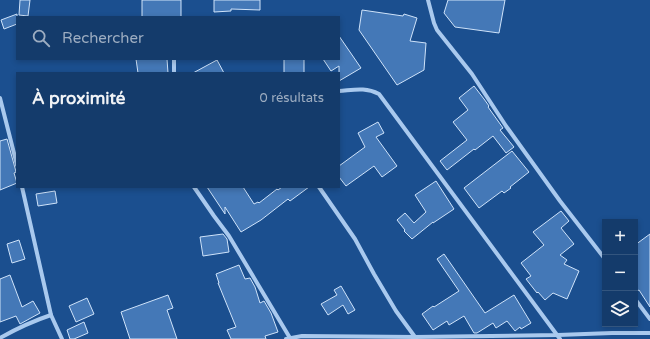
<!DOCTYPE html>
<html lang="fr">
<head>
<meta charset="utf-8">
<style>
  body { margin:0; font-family:"Varela Round",sans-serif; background:#214673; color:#f1f3f6 }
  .controls { position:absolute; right:12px; bottom:12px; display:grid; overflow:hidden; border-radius:0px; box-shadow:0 2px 6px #0003 }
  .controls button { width:36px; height:36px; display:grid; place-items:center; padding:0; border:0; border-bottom:1px solid #33557e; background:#143b6b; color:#f1f3f6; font:20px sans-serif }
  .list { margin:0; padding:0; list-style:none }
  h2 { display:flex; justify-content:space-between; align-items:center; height:52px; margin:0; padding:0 16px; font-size:17px }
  h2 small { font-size:13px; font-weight:400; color:#9dadc1 }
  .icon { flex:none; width:22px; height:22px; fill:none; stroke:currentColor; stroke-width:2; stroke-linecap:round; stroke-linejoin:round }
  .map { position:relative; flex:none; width:650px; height:339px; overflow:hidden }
  .search { position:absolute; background:#143b6b; box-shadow:0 2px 6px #0003; left:16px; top:16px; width:324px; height:44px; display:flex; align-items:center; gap:10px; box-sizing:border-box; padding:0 14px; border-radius:0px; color:#9dadc1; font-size:15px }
  .panel { position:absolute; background:#143b6b; box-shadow:0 2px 6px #0003; left:16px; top:72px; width:324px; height:116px; border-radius:0px }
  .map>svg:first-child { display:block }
  .building { fill:#4478b7; stroke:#cfe3fa }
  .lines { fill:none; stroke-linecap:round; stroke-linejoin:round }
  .minor { stroke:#a9c9ee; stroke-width:4 }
</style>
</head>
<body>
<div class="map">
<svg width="650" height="339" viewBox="0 0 650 339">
  <rect width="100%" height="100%" fill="#1b4f8f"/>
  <!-- building -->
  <g class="building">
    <polygon points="20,0 30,0 28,16 19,15"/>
    <rect x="142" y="0" width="39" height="17"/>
    <polygon points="214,0 260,0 260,10 231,9 231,11 214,12"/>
    <polygon points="448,0 505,0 499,33 455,27 444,13"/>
    <polygon points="362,10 403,16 404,14 417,18 410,41 426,43 424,70 397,85 359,30"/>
    <polygon points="17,14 17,24 4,29 1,20"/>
    <polygon points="339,36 361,68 339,81 339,66 331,71 323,59 339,59"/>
    <polygon points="136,59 167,59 168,73 138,73"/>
    <rect x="284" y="59" width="20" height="14"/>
    <polygon points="217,60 224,73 193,73"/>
    <polygon points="474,86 484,99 489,106 488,107 503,128 500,130 514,147 506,153 493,136 475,150 474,149 447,170 440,161 467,140 453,122 468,110 459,98"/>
    <polygon points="378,122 384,133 376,137 397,166 382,177 374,166 346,186 339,177 339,166 365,147 358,133"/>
    <polygon points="7,139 15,168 16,172 14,173 17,183 0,190 0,141"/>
    <polygon points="512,151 529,172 510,187 511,188 504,193 502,191 479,208 464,188"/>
    <polygon points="436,181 454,209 433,223 433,222 412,239 404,231 405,230 397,220 405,213 414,223 426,212 415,195"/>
    <polygon points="207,187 243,187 254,204 258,202 259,203 277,189 278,190 282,187 309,187 290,201 288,199 261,220 241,232 225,207 225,214"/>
    <polygon points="55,191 57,203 38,206 36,194"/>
    <polygon points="561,211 569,221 561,228 574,244 560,255 567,260 564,264 579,271 567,299 553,293 545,300 538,292 537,293 526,279 531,276 521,263 544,245 533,232"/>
    <polygon points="223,234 227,239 229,252 203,256 200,237"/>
    <polygon points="650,234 650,307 639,290 635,292 635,245"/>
    <polygon points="19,240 25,259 12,263 7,244"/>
    <polygon points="444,254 485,313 514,295 531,323 521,329 520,327 515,331 507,321 496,328 493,323 477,333 474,333 464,316 449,325 447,321 433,330 422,314 433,306 434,307 459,291 437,259"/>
    <polygon points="239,265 245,279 250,278 255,287 260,303 264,301 271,313 278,332 265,336 266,339 231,339 227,330 236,327 218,283 219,283 216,274"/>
    <polygon points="10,275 22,307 33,301 40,313 20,324 16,316 0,322 0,279"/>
    <polygon points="341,286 355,310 348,314 343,305 328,315 321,304 337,295 334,290"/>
    <polygon points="168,295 173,308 167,310 177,339 130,339 121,312"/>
    <polygon points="87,298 94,314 76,322 69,306"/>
    <polygon points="84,322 88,333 74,339 70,339 67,330"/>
  </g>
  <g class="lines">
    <!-- minor -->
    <g class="minor">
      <polyline points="428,0 434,23 437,30 472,74 506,126 560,201 605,259"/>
      <polyline points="174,73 174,59"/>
      <path d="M339,91C354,90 365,87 379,94L560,339"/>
      <polyline points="0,98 17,165"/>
      <polyline points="22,187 51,315 62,339"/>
      <polyline points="194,187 214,216 229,236 290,338"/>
      <polyline points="319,187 355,239 374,274 396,311 415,337"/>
      <polyline points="635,299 650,319"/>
      <path d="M0,338C16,329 33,321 51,315"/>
      <polyline points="286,339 302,336 415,337 558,335 612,333 650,333"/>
    </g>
  </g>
</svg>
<div class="controls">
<button>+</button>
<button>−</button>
<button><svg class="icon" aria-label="layers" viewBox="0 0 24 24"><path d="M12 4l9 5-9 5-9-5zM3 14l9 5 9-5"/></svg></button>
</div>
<div class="search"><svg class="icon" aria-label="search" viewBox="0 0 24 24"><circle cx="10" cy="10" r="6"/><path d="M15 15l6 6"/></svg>Rechercher</div>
<section class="panel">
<h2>À proximité<small>0 résultats</small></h2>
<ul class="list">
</ul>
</section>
</div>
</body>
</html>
